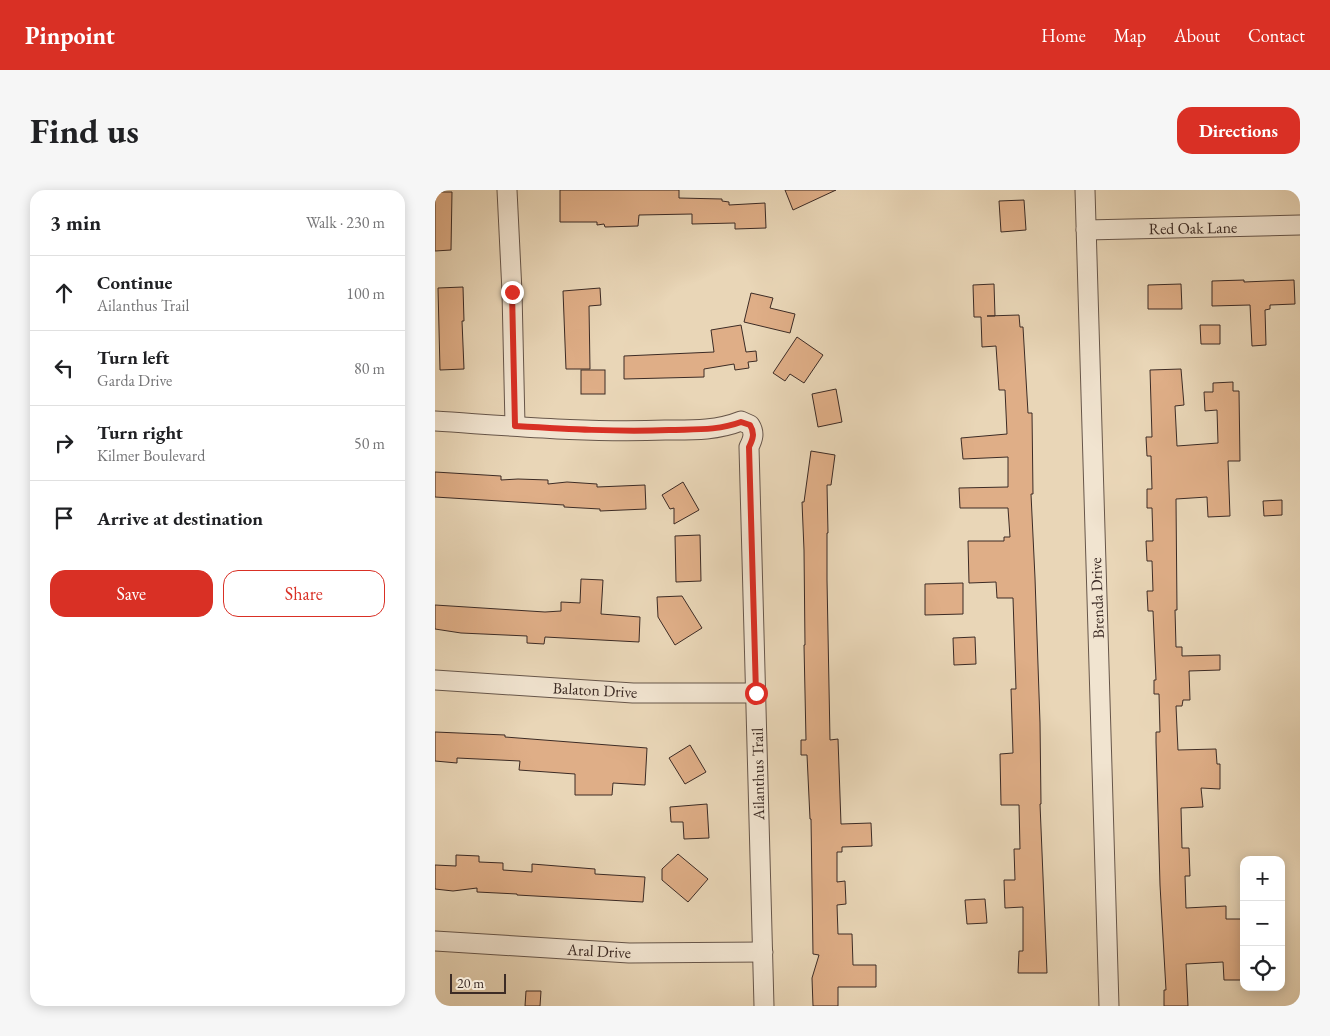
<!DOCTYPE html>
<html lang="en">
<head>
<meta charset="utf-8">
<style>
  body { margin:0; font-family:"EB Garamond",serif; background:#f6f6f6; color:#202124 }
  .controls { position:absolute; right:15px; bottom:15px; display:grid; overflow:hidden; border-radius:10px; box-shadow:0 2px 12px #0003 }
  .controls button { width:45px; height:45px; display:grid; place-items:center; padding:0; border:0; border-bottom:1px solid #e0e0e0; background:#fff; color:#202124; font:25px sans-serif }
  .scale { position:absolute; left:15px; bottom:12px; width:56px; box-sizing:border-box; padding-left:5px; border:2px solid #3c2b25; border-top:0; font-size:14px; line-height:18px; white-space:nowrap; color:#3c2b25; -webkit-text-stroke:4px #f1e4d0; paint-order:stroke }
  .stop { position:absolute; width:15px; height:15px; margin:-11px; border:4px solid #d93025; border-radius:50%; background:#fff }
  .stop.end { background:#d93025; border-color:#fff; box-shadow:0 1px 5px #0008 }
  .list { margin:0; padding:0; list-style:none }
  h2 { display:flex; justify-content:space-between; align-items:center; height:65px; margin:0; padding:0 20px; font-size:21px }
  h2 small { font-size:16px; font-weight:400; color:#757577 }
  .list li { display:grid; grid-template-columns:32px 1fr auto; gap:15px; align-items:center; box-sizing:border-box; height:75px; padding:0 20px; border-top:1px solid #e0e0e0 }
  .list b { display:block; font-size:19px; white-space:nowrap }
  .list p { margin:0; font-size:16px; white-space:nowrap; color:#757577 }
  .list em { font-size:16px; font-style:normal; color:#757577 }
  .actions { display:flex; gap:10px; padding:15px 20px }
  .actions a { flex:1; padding:11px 0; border:1px solid #d93025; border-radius:15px; text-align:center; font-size:18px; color:#d93025 }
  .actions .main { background:#d93025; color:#fff }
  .icon { flex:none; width:28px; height:28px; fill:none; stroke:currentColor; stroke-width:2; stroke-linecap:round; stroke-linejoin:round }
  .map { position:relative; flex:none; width:865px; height:816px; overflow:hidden; border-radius:15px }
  header { display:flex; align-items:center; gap:30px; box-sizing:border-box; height:70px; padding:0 25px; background:#d93025; color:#fff }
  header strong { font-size:24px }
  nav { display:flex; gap:28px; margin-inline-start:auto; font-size:18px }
  .intro { display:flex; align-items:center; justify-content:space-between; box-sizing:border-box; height:120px; padding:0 30px }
  h1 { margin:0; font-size:35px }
  .button { padding:12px 22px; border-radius:15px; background:#d93025; color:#fff; font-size:18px; font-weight:700 }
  main { display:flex; gap:30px; padding:0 30px }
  aside { flex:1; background:#fff; border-radius:15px; box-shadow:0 2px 12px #0003 }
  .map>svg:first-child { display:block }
  .building { fill:#dfae87; stroke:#3c2b25 }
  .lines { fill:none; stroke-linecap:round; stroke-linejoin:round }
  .minor-casing { stroke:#67564a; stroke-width:21 }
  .minor { stroke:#f1e4d0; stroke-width:19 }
  .route { stroke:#d93025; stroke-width:6 }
  .labels { text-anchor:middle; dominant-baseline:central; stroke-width:4; stroke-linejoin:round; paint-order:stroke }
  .street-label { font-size:16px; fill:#3c2b25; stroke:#f1e4d0 }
</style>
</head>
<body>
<header>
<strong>Pinpoint</strong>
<nav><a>Home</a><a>Map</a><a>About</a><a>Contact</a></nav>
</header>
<div class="intro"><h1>Find us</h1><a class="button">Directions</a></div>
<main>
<aside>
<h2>3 min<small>Walk · 230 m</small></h2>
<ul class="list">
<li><svg class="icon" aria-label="ahead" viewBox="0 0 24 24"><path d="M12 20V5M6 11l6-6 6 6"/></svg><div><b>Continue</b><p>Ailanthus Trail</p></div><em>100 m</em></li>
<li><svg class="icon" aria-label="left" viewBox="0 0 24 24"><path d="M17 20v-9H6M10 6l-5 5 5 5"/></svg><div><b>Turn left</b><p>Garda Drive</p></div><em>80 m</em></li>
<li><svg class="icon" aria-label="right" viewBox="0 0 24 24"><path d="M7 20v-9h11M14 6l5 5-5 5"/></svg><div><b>Turn right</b><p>Kilmer Boulevard</p></div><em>50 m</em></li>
<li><svg class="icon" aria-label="arrive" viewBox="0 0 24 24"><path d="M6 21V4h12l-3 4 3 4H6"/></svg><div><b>Arrive at destination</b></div></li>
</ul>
<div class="actions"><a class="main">Save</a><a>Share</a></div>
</aside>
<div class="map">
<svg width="865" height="816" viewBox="0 0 865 816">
  <rect width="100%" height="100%" fill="#e9d6b7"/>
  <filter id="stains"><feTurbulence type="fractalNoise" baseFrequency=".004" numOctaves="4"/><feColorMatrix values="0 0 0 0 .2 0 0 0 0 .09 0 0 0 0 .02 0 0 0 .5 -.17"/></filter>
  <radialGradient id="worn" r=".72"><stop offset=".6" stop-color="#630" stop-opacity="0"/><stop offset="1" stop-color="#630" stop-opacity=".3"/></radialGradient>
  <!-- building -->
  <g class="building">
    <polygon points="125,0 244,0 244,8 287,9 287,11 294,12 294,15 330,13 331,38 300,39 300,33 257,34 257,24 204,25 203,36 170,37 169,34 162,35 162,32 125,32"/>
    <polygon points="350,0 401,0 358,20"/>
    <polygon points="0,2 17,2 16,60 0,61"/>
    <polygon points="589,10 591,40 566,42 564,11"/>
    <polygon points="809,90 809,92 859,90 860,114 835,115 835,119 830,120 831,155 817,156 815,115 777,116 777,91"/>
    <polygon points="559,94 560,126 552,126 584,125 585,137 588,137 593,223 597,223 598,304 596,304 600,388 605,533 606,614 605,614 612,783 583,783 584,761 588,761 588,717 570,718 569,690 580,690 579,659 585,659 584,615 566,615 565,564 578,563 576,499 581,499 578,408 562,408 561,392 534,393 533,351 569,351 569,347 575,347 573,318 525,318 524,298 573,297 573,267 528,269 526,248 572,244 570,200 564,200 561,156 547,157 546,127 539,127 538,95"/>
    <polygon points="746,94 747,119 713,119 713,95"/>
    <polygon points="28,97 29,131 27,131 29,179 5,180 3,98"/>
    <polygon points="165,98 166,115 154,116 155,179 131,179 128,101"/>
    <polygon points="316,103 338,108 335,118 360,124 355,143 309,132"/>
    <polygon points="306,135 311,162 321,161 322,171 313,172 314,178 300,180 299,174 269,179 269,187 189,189 189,166 279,162 276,140"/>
    <polygon points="765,135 785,135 785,154 766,154"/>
    <polygon points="362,147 388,165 369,193 355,184 350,191 338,183"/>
    <polygon points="746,179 749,215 740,216 742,256 783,253 782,220 770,221 769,202 778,202 778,193 798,192 798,201 804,201 805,271 793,271 795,326 773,327 772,307 741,309 742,420 740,420 741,457 747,457 747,466 785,465 785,480 754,481 755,510 748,510 747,516 741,516 743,560 781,559 782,574 785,574 785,599 766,598 768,617 746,618 747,658 754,658 755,686 750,686 751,718 791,716 791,729 806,729 807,754 809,754 809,790 789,790 788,772 751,774 753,816 729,816 729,800 731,800 725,695 721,552 721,542 725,542 724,504 719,504 719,490 721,490 718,421 713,421 712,401 718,401 717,371 712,371 711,351 718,351 717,318 712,318 712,299 717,299 716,266 712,266 711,247 717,247 715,180"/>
    <rect x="146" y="180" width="24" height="24"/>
    <polygon points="401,199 407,232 383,237 377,204"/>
    <polygon points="376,261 400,265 396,295 392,295 393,343 392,343 392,390 395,550 403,549 406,634 436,633 437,656 407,657 407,662 402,662 402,692 410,691 411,714 402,715 403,744 417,744 418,775 441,775 441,797 403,797 403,816 378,816 377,788 384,765 378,764 376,629 375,629 372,565 366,565 366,550 371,550 369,455 370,455 369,360 367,312 369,312"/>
    <polygon points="0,282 66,286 66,290 83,289 113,290 113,294 132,292 162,294 162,297 210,295 211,319 165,321 165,319 129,317 129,315 0,307"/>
    <polygon points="248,292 264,320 239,334 239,318 235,319 227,305"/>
    <polygon points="847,310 847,325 829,326 828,311"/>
    <polygon points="265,345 266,391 241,392 240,346"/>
    <polygon points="146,389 168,390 166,424 205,427 204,452 110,447 109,454 92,453 92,446 26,443 0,439 0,415 110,422 126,421 126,412 145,413"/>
    <polygon points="528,393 528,424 490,425 490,394"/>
    <polygon points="247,406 267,438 240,455 223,427 222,407"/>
    <polygon points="540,447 541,474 519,475 518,448"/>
    <polygon points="0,542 70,545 70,547 212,558 210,595 178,593 177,605 140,605 140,584 84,580 85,571 22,568 22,573 0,571"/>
    <polygon points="255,555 271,582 250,594 234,568"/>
    <polygon points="272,614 274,648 249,649 248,632 236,632 235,617"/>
    <polygon points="243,664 273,689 253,712 227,690 227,679"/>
    <polygon points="21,665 44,666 44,672 68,673 68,680 97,682 97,674 160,679 160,684 210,687 208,712 82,705 82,704 42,702 42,698 18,701 0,699 0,675 21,676"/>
    <polygon points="550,709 552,733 532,734 530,710"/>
    <polygon points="91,801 106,801 105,816 90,816"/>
  </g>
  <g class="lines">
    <!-- minor casing -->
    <g class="minor-casing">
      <g id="minor">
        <polyline points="72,0 77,102 80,235"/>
        <polyline points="650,0 674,816"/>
        <polyline points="651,40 865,35"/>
        <path d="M0,231C77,236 153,243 230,240C256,240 281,241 306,231L315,235C320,243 318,249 314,257L329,816"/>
        <polyline points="0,490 198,503 321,503"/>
        <polyline points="0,751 194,763 328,762"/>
      </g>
    </g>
    <!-- minor -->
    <use href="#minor" class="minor"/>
  </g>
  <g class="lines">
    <!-- route -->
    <path class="route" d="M77,102L80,236C131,239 182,242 234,240C258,239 282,241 306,232L315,235C320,243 318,249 314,257L321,503"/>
  </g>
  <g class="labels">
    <!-- street labels -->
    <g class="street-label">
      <text transform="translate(758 38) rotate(-1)">Red Oak Lane</text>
      <text transform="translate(662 408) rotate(-92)">Brenda Drive</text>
      <text transform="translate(160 500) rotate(3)">Balaton Drive</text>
      <text transform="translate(323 584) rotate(-91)">Ailanthus Trail</text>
      <text transform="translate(164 761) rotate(3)">Aral Drive</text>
    </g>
  </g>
  <rect width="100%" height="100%" filter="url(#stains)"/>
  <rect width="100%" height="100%" fill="url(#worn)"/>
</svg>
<div class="controls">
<button>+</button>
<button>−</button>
<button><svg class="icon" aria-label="locate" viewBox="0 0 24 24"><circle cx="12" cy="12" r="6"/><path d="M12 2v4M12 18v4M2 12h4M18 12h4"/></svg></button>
</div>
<div class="scale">20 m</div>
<div class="stop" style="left:321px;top:503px"></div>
<div class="stop end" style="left:77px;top:102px"></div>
</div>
</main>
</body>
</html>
